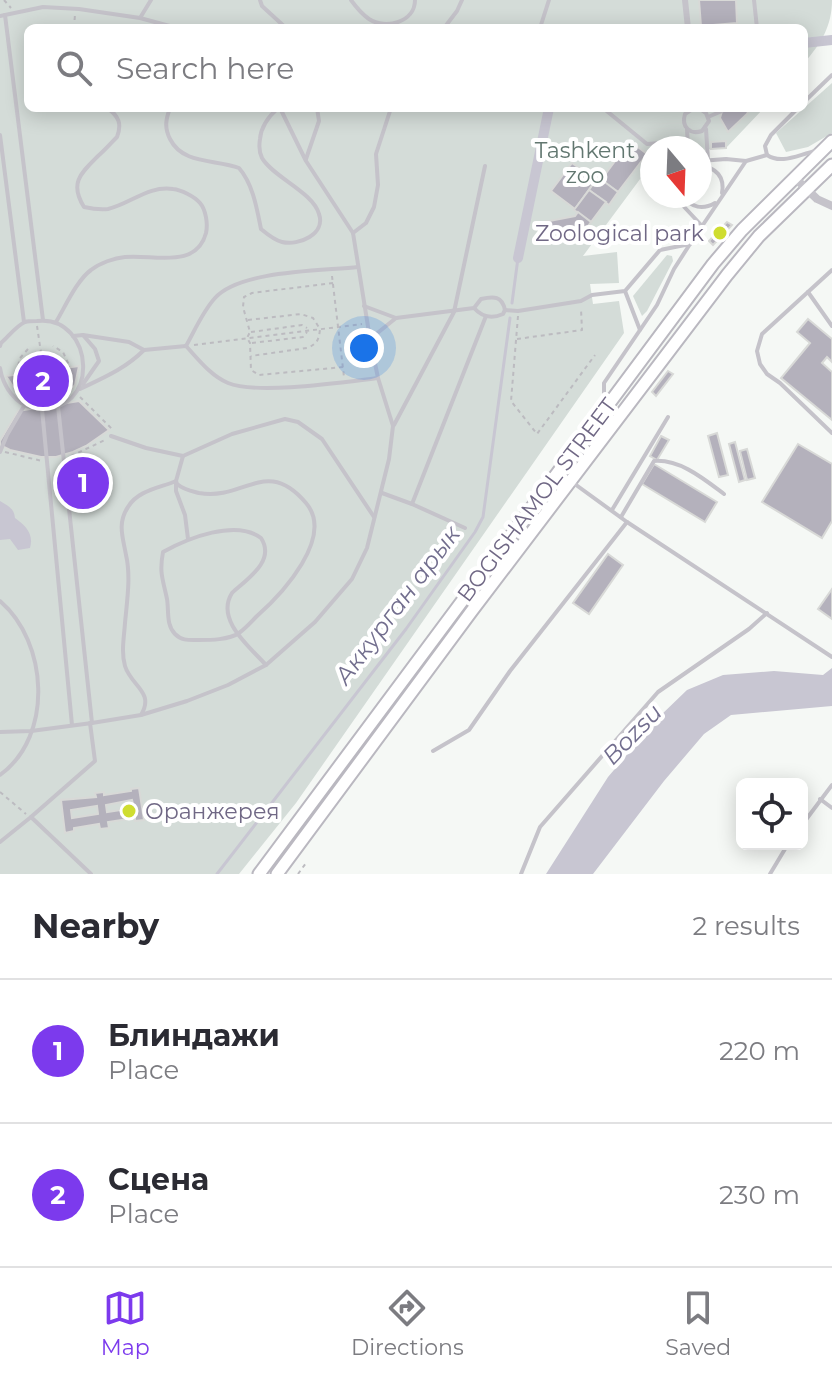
<!DOCTYPE html>
<html lang="en">
<head>
<meta charset="utf-8">
<style>
  body { margin:0; font-family:Montserrat,sans-serif; background:#f7f7f7; color:#2b2b33 }
  .controls { position:absolute; right:24px; bottom:24px; display:grid; overflow:hidden; border-radius:12px; box-shadow:0 4px 20px #0003 }
  .controls button { width:72px; height:72px; display:grid; place-items:center; padding:0; border:0; border-bottom:2px solid #e1e1e2; background:#fff; color:#2b2b33; font:40px sans-serif }
  .compass { position:absolute; left:640px; top:136px; width:72px; height:72px; border-radius:50%; background:#fff; box-shadow:0 4px 20px #0003; rotate:161deg }
  .you { position:absolute; left:364px; top:348px; width:28px; height:28px; margin:-20px; border:6px solid #fff; border-radius:50%; background:#1a73e8; box-shadow:0 0 0 12px #1a73e833 }
  .badge { display:grid; place-items:center; width:52px; height:52px; border-radius:50%; background:#7c3aed; color:#fff; font-size:26px; font-weight:700 }
  .pin { position:absolute; translate:-50% -50%; border:4px solid #fff; box-shadow:0 2px 8px #0006 }
  .list { margin:0; padding:0; list-style:none }
  h2 { display:flex; justify-content:space-between; align-items:center; height:104px; margin:0; padding:0 32px; font-size:34px }
  h2 small { font-size:26px; font-weight:400; color:#7c7c81 }
  .list li { display:grid; grid-template-columns:52px 1fr auto; gap:24px; align-items:center; box-sizing:border-box; height:144px; padding:0 32px; border-top:2px solid #e1e1e2 }
  .list b { display:block; font-size:30px; white-space:nowrap }
  .list p { margin:0; font-size:26px; white-space:nowrap; color:#7c7c81 }
  .list em { font-size:26px; font-style:normal; color:#7c7c81 }
  .icon { flex:none; width:44px; height:44px; fill:none; stroke:currentColor; stroke-width:2; stroke-linecap:round; stroke-linejoin:round }
  .map { position:relative; flex:none; width:832px; height:874px; overflow:hidden }
  .search { position:absolute; background:#fff; box-shadow:0 4px 20px #0003; left:24px; right:24px; top:24px; height:88px; display:flex; align-items:center; gap:20px; box-sizing:border-box; padding:0 28px; border-radius:12px; color:#7c7c81; font-size:30px }
  .sheet { height:392px; background:#fff }
  nav { display:flex; justify-content:space-around; align-items:center; box-sizing:border-box; height:112px; border-top:2px solid #e1e1e2; background:#fff; font-size:22px; color:#7c7c81 }
  nav a { display:grid; justify-items:center; gap:4px }
  nav .on { color:#7c3aed }
  .map>svg:first-child { display:block }
  .green { fill:#d4dcd8 }
  .water { fill:#c8c6d2 }
  .lines { fill:none; stroke-linecap:round; stroke-linejoin:round }
  .stream { stroke:#c8c6d2; stroke-width:3 }
  .canal { stroke:#c8c6d2; stroke-width:10 }
  .building { fill:#b4b1bc; stroke:#d8d9d7; stroke-width:2; fill-rule:evenodd }
  .secondary-casing { stroke:#bab8c0; stroke-width:15 }
  .path { stroke:#bcbbc0; stroke-width:2; stroke-dasharray:4 4; stroke-linecap:butt }
  .service { stroke:#c5c3ca; stroke-width:4 }
  .pedestrian { stroke:#c5c3ca; stroke-width:6 }
  .minor { stroke:#c5c3ca; stroke-width:8 }
  .secondary { stroke:#fff; stroke-width:11 }
  .poi-dot { fill:#cfdd30; stroke:#fff; stroke-width:3 }
  .labels { text-anchor:middle; dominant-baseline:central; stroke-width:8; stroke-linejoin:round; paint-order:stroke }
  .park-label { font-size:22px; fill:#627770; stroke:#fff }
  .poi-label { font-size:22px; fill:#706885; stroke:#fff; text-anchor:end }
  .street-label { font-size:22px; fill:#706885; stroke:#fff }
  .water-label { font-size:24px; font-style:italic; fill:#726e8e; stroke:#fff }
</style>
</head>
<body>
<div class="map">
<svg width="832" height="874" viewBox="0 0 832 874">
  <rect width="100%" height="100%" fill="#f5f8f5"/>
  <!-- green -->
  <g class="green">
    <path d="M0,0H832C832,26 821,44 804,63V28H28V108H764L726,148L700,150V148H652V163L583,256L617,252L619,283L590,284L593,304L619,301L624,333L296,803L239,874H0Z"/>
    <polygon points="832,83 832,133 808,147 786,152 776,133"/>
    <polygon points="667,255 672,256 673,261 647,311 642,316 633,296"/>
  </g>
  <!-- water -->
  <g class="water">
    <path d="M0,501C8,506 14,508 15,518C26,526 34,534 30,548L18,550L10,539L0,540Z"/>
    <polygon points="832,668 832,706 731,715 704,734 664,781 593,874 546,874 608,777 659,717 687,690 723,675 774,671 823,675"/>
  </g>
  <g class="lines">
    <!-- stream -->
    <g class="stream">
      <polyline points="512,303 518,258"/>
      <polyline points="217,874 406,629 475,532 483,517 510,318"/>
    </g>
    <!-- canal -->
    <g class="canal">
      <polyline points="804,43 832,40"/>
      <polyline points="518,258 549,108"/>
    </g>
  </g>
  <!-- building -->
  <g class="building">
    <polygon points="699,0 736,0 737,23 701,26"/>
    <polygon points="723,108 750,108 747,114 728,132 720,118"/>
    <polygon points="630,141 647,154 618,192 601,180"/>
    <polygon points="726,141 726,148 711,149 711,142"/>
    <polygon points="572,163 596,180 575,209 551,191"/>
    <polygon points="598,177 618,192 609,205 589,190"/>
    <polygon points="589,190 606,202 591,222 574,210"/>
    <polygon points="578,212 591,222 583,233 547,239 544,222 575,216"/>
    <polygon points="727,222 732,225 713,245 709,241"/>
    <polygon points="808,319 832,339 832,362 827,357 822,363 832,372 832,420 781,378 810,343 797,332"/>
    <polygon points="79,366 75,385 61,401 47,404 29,402 16,391 6,376"/>
    <polygon points="668,371 673,374 656,396 652,392"/>
    <polygon points="79,401 109,430 86,446 73,452 56,457 41,457 10,450 0,445 0,441 18,411"/>
    <polygon points="717,433 728,475 719,477 708,436"/>
    <polygon points="661,436 669,440 657,460 650,456"/>
    <polygon points="735,442 745,480 739,482 729,444"/>
    <polygon points="798,444 832,464 832,521 822,538 762,502"/>
    <polygon points="747,449 755,478 747,480 740,451"/>
    <polygon points="654,464 717,502 705,522 642,484"/>
    <polygon points="608,554 623,565 589,614 573,603"/>
    <polygon points="832,589 832,619 818,609"/>
    <path d="M139,788L144,820L135,821V818L108,822L109,828L100,829L99,824L74,828V831L65,833L61,800L96,797L95,793L104,792V795L131,791V789ZM132,800L134,808L107,812L106,805ZM97,806L98,814L72,818L71,810Z"/>
  </g>
  <g class="lines">
    <!-- secondary casing -->
    <g class="secondary-casing">
      <g id="secondary">
        <polyline points="259,874 713,264 742,230 832,141"/>
        <polyline points="277,874 471,612 727,275 759,236 832,165"/>
      </g>
    </g>
    <!-- path -->
    <g class="path">
      <polyline points="4,0 11,8"/>
      <polyline points="74,28 75,14"/>
      <polyline points="332,276 344,377"/>
      <polyline points="333,283 252,293 244,297 243,307 250,332 247,338 250,343 251,370 259,375 343,367"/>
      <polyline points="518,316 511,401 537,434 595,355"/>
      <path d="M248,320L301,314L313,318L320,329C319,340 317,344 307,348L251,356"/>
      <polyline points="37,326 48,399"/>
      <polyline points="251,332 302,325 307,328"/>
      <polyline points="517,339 582,330 581,309"/>
      <polyline points="252,343 303,337 307,332"/>
      <polyline points="194,345 362,324"/>
      <polyline points="28,349 20,358 16,375 70,367 63,352 53,346"/>
      <polyline points="80,397 112,429"/>
      <polyline points="5,452 42,461"/>
      <polyline points="71,456 105,440"/>
      <polyline points="0,792 26,814"/>
      <polyline points="298,874 306,863"/>
    </g>
    <!-- service -->
    <g class="service">
      <polyline points="260,0 262,6 286,28"/>
      <path d="M351,0C356,7 362,14 369,19C386,30 415,22 415,0"/>
      <polyline points="754,0 757,28"/>
      <polyline points="5,15 43,320"/>
      <polyline points="0,16 43,7 79,9 140,18 177,28"/>
      <polyline points="140,18 151,0"/>
      <polyline points="444,28 457,11 462,0"/>
      <polyline points="540,28 549,0"/>
      <polyline points="804,102 832,75"/>
      <path d="M170,108C166,119 164,127 170,139C183,165 216,159 239,168C253,184 257,209 261,229C267,234 274,240 282,242C299,246 326,234 319,214C313,192 273,177 262,158C259,152 259,145 260,139C261,126 268,117 278,108"/>
      <polyline points="603,108 647,144 687,141"/>
      <path d="M694,108L685,114C681,127 690,135 702,131L709,121L706,113L699,108"/>
      <polyline points="708,117 722,111"/>
      <polyline points="687,129 688,148"/>
      <polyline points="0,135 24,322"/>
      <polyline points="767,155 765,146 771,135 798,108"/>
      <polyline points="306,159 319,121 317,108"/>
      <polyline points="700,161 726,159 746,161"/>
      <path d="M700,166C716,167 725,177 722,193"/>
      <polyline points="701,166 708,160 706,129"/>
      <polyline points="674,196 702,226"/>
      <path d="M684,196C691,208 703,210 715,203"/>
      <polyline points="353,233 366,223 374,207 378,185 376,154 391,108"/>
      <polyline points="832,270 762,334 757,351 760,364 767,374 780,383 832,433"/>
      <polyline points="625,291 640,330"/>
      <polyline points="808,292 832,326"/>
      <path d="M364,306L396,318L474,308L481,299C494,296 502,296 505,310L518,311L581,301L592,295L625,291L660,250L690,244"/>
      <path d="M474,308C482,317 492,319 503,314L505,310"/>
      <path d="M56,322C65,307 77,280 91,270C100,263 114,258 125,257C153,254 196,270 206,233C208,224 206,210 200,203C194,196 181,190 173,189C149,185 130,204 108,209C100,210 93,209 84,207C69,183 81,173 98,156C105,150 111,143 117,137C122,124 119,116 107,108"/>
      <polyline points="83,335 95,349 99,361 83,384"/>
      <polyline points="73,336 83,335 129,342 144,350 186,346"/>
      <polyline points="370,339 396,318"/>
      <path d="M0,346L1,343C8,337 16,326 25,322C28,321 33,321 37,321C95,314 103,418 34,408C15,405 3,386 0,368"/>
      <path d="M186,346C198,359 211,376 228,383C257,395 344,382 378,378"/>
      <path d="M186,346C195,330 203,311 215,298C240,270 322,271 358,267"/>
      <path d="M80,389C103,378 125,369 144,350"/>
      <path d="M604,405V383L657,305L674,269L690,244L746,161L767,155C782,165 799,154 816,151"/>
      <polyline points="58,406 92,723"/>
      <polyline points="42,409 72,725"/>
      <polyline points="394,425 454,312 485,166"/>
      <polyline points="111,436 146,448 183,456 232,434 285,419 298,422 322,439 374,517"/>
      <polyline points="0,452 7,435 24,406"/>
      <polyline points="183,456 176,481 176,491 185,515 188,539"/>
      <polyline points="572,482 627,522 832,657"/>
      <polyline points="382,493 412,504 465,528"/>
      <polyline points="412,504 486,316"/>
      <polyline points="612,510 668,417"/>
      <path d="M621,517L654,461C680,459 704,479 724,494"/>
      <path d="M0,601C48,642 54,736 0,775"/>
      <path d="M141,715C155,692 131,686 125,666C121,652 124,638 125,623C127,601 131,576 126,555C123,538 117,523 128,507C138,490 160,488 176,481L177,484C184,490 191,491 199,493C245,501 266,456 306,503C335,537 282,594 257,616C252,621 246,628 239,633C229,640 210,640 198,640C189,640 182,641 175,634C166,625 169,611 167,599C163,579 159,574 163,552C188,538 236,519 261,538C276,561 247,579 232,593C215,620 250,647 266,665"/>
      <polyline points="90,723 95,761 31,817 91,874"/>
      <polyline points="0,732 31,731 92,723 141,715 187,701 228,685 266,665 315,622 352,579 367,548 389,459 393,426 378,378 370,339 353,233 306,161 280,108"/>
      <polyline points="433,751 469,730 510,671 627,522"/>
      <polyline points="820,799 832,808"/>
      <polyline points="802,825 832,785"/>
      <polyline points="0,842 31,817"/>
      <polyline points="521,874 540,827 658,692 749,629 767,613"/>
      <polyline points="770,874 788,844"/>
    </g>
    <!-- pedestrian -->
    <polyline class="pedestrian" points="685,0 688,28"/>
    <!-- minor -->
    <polyline class="minor" points="795,178 817,199 832,206"/>
    <!-- secondary -->
    <use href="#secondary" class="secondary"/>
  </g>
  <!-- markers -->
  <g class="poi-dot">
    <circle cx="720" cy="233" r="8"/>
    <circle cx="129" cy="811" r="8"/>
  </g>
  <g class="labels">
    <!-- park labels -->
    <g class="park-label">
      <text x="585" y="150">Tashkent<tspan x="585" dy="25">zoo</tspan></text>
    </g>
    <!-- poi labels -->
    <g class="poi-label">
      <text x="704" y="233">Zoological park</text>
      <text x="145" y="811" text-anchor="start">Оранжерея</text>
    </g>
    <!-- street labels -->
    <g class="street-label">
      <text transform="translate(537 500) rotate(-53)">BOGISHAMOL STREET</text>
    </g>
    <!-- water labels -->
    <g class="water-label">
      <text transform="translate(397 605) rotate(-53)">Аккурган арык</text>
      <text transform="translate(632 734) rotate(-46)">Bozsu</text>
    </g>
  </g>
</svg>
<div class="controls">
<button><svg class="icon" aria-label="locate" viewBox="0 0 24 24"><circle cx="12" cy="12" r="6"/><path d="M12 2v4M12 18v4M2 12h4M18 12h4"/></svg></button>
</div>
<svg class="compass" viewBox="-18 -18 36 36"><path d="M0-13l5 13h-10z" fill="#e53935"/><path d="M0 13l5-13h-10z" fill="#7c7c81"/></svg>
<div class="you"></div>
<div class="pin badge" style="left:83px;top:483px">1</div>
<div class="pin badge" style="left:43px;top:381px">2</div>
<div class="search"><svg class="icon" aria-label="search" viewBox="0 0 24 24"><circle cx="10" cy="10" r="6"/><path d="M15 15l6 6"/></svg>Search here</div>
</div>
<section class="sheet">
<h2>Nearby<small>2 results</small></h2>
<ul class="list">
<li><span class="badge">1</span><div><b>Блиндажи</b><p>Place</p></div><em>220 m</em></li>
<li><span class="badge">2</span><div><b>Сцена</b><p>Place</p></div><em>230 m</em></li>
</ul>
</section>
<nav>
<a class="on"><svg class="icon" aria-label="map" viewBox="0 0 24 24"><path d="M3 6l6-2 6 2 6-2v14l-6 2-6-2-6 2zM9 4v14M15 6v14"/></svg>Map</a>
<a><svg class="icon" aria-label="directions" viewBox="0 0 24 24"><path d="M12 3l9 9-9 9-9-9zM9 14v-3h6M13 9l2 2-2 2"/></svg>Directions</a>
<a><svg class="icon" aria-label="saved" viewBox="0 0 24 24"><path d="M7 4h10v16l-5-4-5 4z"/></svg>Saved</a>
</nav>
</body>
</html>
